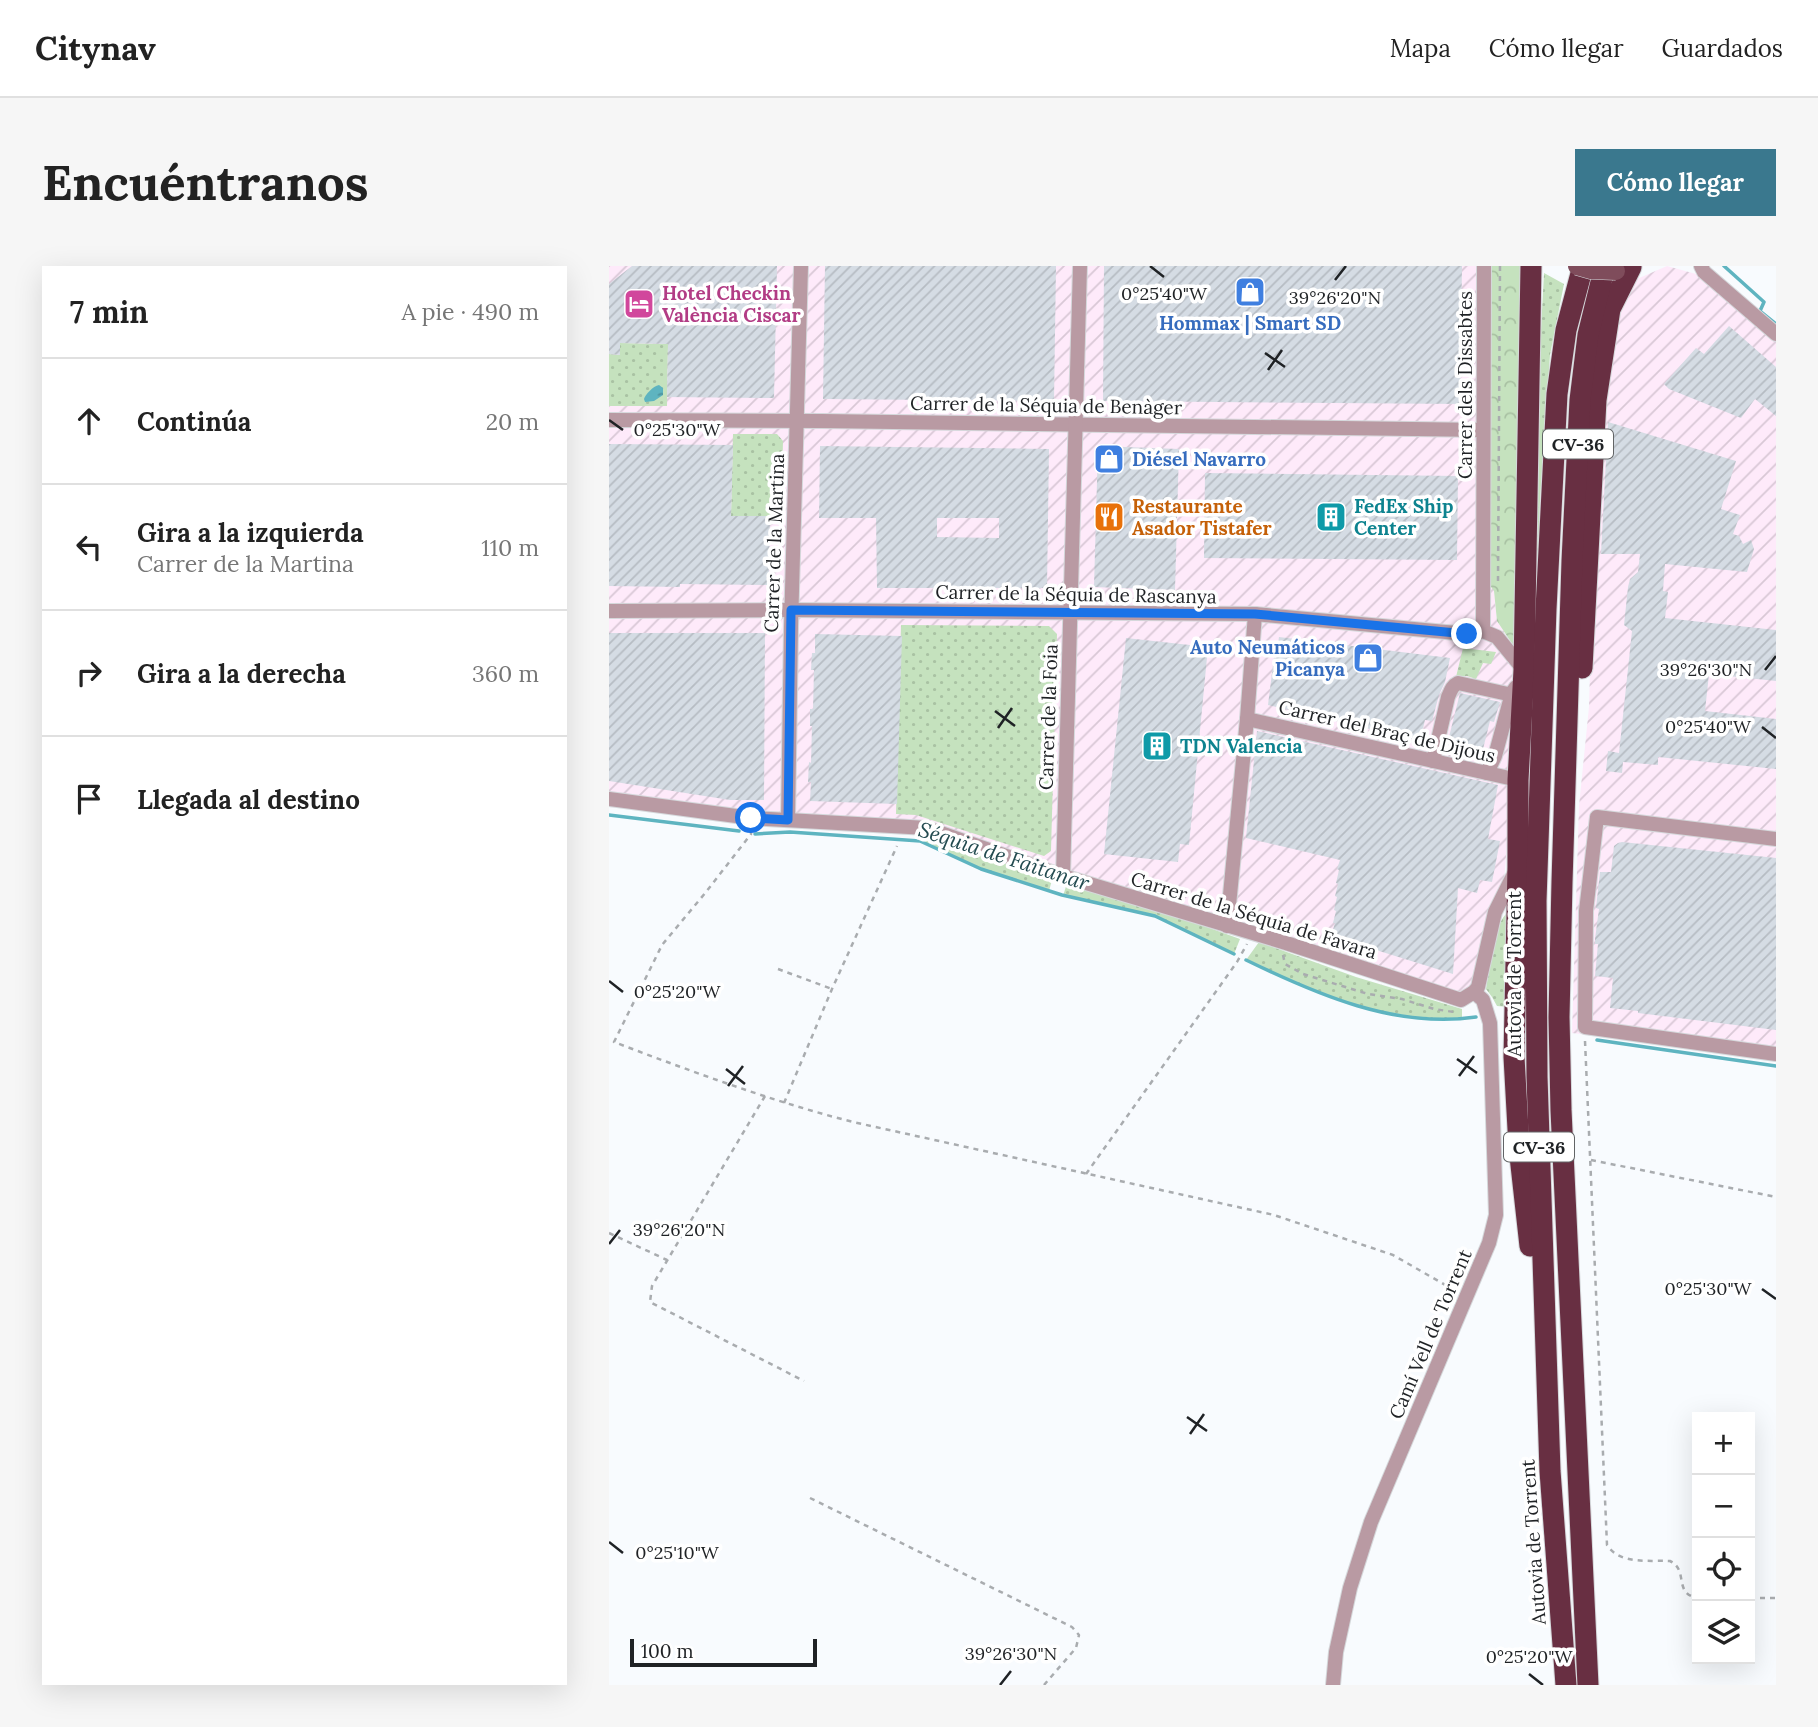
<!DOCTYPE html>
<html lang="es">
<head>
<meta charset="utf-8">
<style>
  body { margin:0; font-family:Lora,serif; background:#f6f6f6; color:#222 }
  .controls { position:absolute; right:21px; bottom:21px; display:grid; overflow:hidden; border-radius:0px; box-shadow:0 7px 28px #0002 }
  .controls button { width:63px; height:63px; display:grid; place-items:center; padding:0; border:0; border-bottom:2px solid #e0e0e0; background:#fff; color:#222; font:35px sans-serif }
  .scale { position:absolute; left:21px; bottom:18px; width:187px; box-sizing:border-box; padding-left:7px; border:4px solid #1f2225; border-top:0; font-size:19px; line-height:24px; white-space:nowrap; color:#1f2225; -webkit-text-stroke:5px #fff; paint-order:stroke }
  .stop { position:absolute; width:21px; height:21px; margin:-16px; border:5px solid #1a73e8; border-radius:50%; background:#fff }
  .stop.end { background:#1a73e8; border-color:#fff; box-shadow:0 2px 7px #0008 }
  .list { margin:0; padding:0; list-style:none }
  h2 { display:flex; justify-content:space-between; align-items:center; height:91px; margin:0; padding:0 28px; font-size:30px }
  h2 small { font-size:23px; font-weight:400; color:#767676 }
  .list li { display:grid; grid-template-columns:46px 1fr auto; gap:21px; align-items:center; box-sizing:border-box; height:126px; padding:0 28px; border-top:2px solid #e0e0e0 }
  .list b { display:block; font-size:26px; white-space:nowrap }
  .list p { margin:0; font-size:23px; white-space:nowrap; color:#767676 }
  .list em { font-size:23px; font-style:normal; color:#767676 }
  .icon { flex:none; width:38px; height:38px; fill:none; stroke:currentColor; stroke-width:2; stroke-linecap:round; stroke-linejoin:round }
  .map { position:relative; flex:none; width:1167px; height:1419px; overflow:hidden; border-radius:0px }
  header { display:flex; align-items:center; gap:42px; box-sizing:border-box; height:98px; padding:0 35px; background:#fff; border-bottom:2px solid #e0e0e0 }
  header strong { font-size:33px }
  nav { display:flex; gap:38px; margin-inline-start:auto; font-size:24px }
  .intro { display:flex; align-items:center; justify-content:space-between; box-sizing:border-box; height:168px; padding:0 42px }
  h1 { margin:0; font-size:49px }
  .button { padding:18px 32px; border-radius:0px; background:#3a788e; color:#fff; font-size:24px; font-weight:700 }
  main { display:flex; gap:42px; padding:0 42px }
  aside { flex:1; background:#fff; border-radius:0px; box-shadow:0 7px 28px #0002 }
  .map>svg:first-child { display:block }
  .industrial { fill:url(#industrial-furrows) }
  .grass { fill:url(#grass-dots) }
  .forest { fill:url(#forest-crowns) }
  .water { fill:url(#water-ripples) }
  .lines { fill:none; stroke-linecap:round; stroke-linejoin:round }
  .stream { stroke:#5eb4c0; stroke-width:3.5 }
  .building { fill:url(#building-hatch); fill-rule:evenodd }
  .minor-casing { stroke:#d5d8db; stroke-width:16 }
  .highway-casing { stroke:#d5d8db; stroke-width:23 }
  .path { stroke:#a9acaf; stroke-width:2.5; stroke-dasharray:5 5; stroke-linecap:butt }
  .minor { stroke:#b99aa3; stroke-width:14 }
  .highway { stroke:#682f42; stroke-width:21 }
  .major-bridge-casing { stroke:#d5d8db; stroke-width:19; stroke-linecap:butt }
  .major-bridge { stroke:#7f4c5b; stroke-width:18 }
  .route { stroke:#1a73e8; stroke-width:9 }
  .ticks { fill:none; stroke:#1f2225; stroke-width:2.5 }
  .labels { text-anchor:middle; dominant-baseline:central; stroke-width:7; stroke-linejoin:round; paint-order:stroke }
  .shield { fill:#fff; stroke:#626466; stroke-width:2 }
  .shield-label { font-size:18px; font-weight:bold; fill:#1f2225 }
  .hotel-label { font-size:19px; font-weight:bold; fill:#b23c85; stroke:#fff; text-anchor:start }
  .shop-label { font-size:19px; font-weight:bold; fill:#366cbe; stroke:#fff }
  .street-label { font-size:19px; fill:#1f2225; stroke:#fff }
  .food-label { font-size:19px; font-weight:bold; fill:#c56008; stroke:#fff; text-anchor:start }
  .culture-label { font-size:19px; font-weight:bold; fill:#0d838f; stroke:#fff; text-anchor:start }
  .water-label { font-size:21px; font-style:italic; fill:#234b50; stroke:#fff }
  .ticks-label { font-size:18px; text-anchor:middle; fill:#1f2225; stroke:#fff; stroke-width:7; stroke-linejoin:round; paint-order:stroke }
</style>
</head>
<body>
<header>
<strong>Citynav</strong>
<nav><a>Mapa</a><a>Cómo llegar</a><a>Guardados</a></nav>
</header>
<div class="intro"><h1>Encuéntranos</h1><a class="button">Cómo llegar</a></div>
<main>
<aside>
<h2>7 min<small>A pie · 490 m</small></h2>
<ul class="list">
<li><svg class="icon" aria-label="ahead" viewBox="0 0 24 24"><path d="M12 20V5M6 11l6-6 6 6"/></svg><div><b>Continúa</b></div><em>20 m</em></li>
<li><svg class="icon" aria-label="left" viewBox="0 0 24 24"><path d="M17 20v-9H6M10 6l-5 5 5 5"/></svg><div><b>Gira a la izquierda</b><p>Carrer de la Martina</p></div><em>110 m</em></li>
<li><svg class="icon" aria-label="right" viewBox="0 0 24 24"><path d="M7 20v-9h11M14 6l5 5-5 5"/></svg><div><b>Gira a la derecha</b></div><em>360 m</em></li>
<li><svg class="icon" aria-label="arrive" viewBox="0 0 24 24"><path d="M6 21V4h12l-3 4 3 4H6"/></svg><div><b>Llegada al destino</b></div></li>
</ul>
</aside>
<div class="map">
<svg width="1167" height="1419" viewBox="0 0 1167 1419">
  <defs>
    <pattern id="industrial-furrows" width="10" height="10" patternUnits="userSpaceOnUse" patternTransform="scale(1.75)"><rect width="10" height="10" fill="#feeafa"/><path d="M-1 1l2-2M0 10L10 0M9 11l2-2" fill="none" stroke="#d9c8d6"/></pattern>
    <pattern id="grass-dots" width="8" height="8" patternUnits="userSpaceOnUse" patternTransform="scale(1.75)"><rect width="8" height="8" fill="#c5e2be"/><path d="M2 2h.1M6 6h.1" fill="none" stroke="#a9c2a3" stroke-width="1.8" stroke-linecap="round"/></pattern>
    <pattern id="forest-crowns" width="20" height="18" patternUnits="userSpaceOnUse" patternTransform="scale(1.75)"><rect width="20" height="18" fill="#c5e2be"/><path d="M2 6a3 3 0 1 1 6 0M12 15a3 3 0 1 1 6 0" fill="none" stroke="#a9c2a3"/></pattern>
    <pattern id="water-ripples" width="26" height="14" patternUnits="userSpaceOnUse" patternTransform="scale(1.75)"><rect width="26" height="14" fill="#5eb4c0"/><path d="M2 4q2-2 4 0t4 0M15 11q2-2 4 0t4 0" fill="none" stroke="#4d929c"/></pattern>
    <pattern id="building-hatch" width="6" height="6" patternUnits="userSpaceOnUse" patternTransform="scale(1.75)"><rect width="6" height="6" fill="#d5dce4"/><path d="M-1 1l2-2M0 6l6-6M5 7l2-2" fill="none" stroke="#b6bcc3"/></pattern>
  </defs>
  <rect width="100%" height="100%" fill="#f8fbfe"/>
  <!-- industrial -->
  <g class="industrial">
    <polygon points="0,0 882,0 885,325 888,355 906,382 905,486 894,629 869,721 852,734 677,677 342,581 312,568 0,541"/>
    <polygon points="1058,0 1087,8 1117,31 1167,76 1167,794 963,767 970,540 980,441 986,223 1007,46 1028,13"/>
  </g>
  <!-- grass -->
  <g class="grass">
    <polygon points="935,7 955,18 941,89 931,234 928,325 925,325 929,120"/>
    <polygon points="11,77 59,78 58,140 0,140 0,88 11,89"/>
    <polygon points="124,168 168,168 174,175 172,251 122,250"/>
    <polygon points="292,359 440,360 448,368 442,585 435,590 307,549 287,548"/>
    <polygon points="854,382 887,386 882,398 874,397 867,413 858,410 847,411"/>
    <polygon points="312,568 342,581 444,610 440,625 372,603 311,575"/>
    <polygon points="458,617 562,648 631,673 625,688 546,650 454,630"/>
    <path d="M897,648L901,650L899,741L888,740L883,731L877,723C881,702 883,663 897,648Z"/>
    <path d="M650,676L747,711L853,743V753C830,753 807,752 783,748C733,740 682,716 637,694Z"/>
  </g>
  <!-- forest -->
  <polygon class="forest" points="882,0 915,0 906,382 888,355 885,325 880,318"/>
  <!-- water -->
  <path class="water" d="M50,119L54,122V129L45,135L36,136L35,133C36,129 44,120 50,119Z"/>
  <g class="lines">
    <!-- stream -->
    <g class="stream">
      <polyline points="1115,0 1155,36 1151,45 1167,58"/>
      <polyline points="0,549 130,565"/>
      <polyline points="146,568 181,566 311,575 372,603 453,629 546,650 625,688"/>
      <path d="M637,694C707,728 787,763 867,751"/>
      <polyline points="988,774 1167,800"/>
    </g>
  </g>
  <!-- building -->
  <g class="building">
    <polygon points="23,0 168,0 165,132 58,131 59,78 11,77 11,89 0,88 0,18"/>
    <polygon points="216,0 447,0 445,135 214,133"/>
    <polygon points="495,0 853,0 851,138 494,135"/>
    <polygon points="1120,60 1167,101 1167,150 1146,133 1132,152 1060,123 1055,118 1087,82 1095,88"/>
    <polygon points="999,156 1127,195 1112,243 1131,249 1124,268 1130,270 1134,278 1142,274 1145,283 1138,306 1056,298 1054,325 1059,326 1056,352 1167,364 1167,415 1100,408 1096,445 1167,453 1167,503 1049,491 1049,499 1014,496 1013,507 997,505 999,485 1010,487 1023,365 1015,359 1019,321 1021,313 1029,306 1031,288 992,288"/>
    <polygon points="0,178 124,179 122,250 161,250 160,319 71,318 71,321 0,320"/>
    <path d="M211,180L440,183L438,322H268L267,252H210ZM328,252H390V272L328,271Z"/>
    <polygon points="489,180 570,183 566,324 485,321"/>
    <polygon points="596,207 849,210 848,294 595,292"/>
    <polygon points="0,367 156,367 155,534 121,534 0,515"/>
    <polygon points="206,368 293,370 288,538 201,535 202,516 199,516 200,496 202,497 203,460 201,460 201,443 204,443 205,404 202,404 203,387 206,387"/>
    <polygon points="670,371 841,392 836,416 830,429 823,455 816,454 811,475 659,439 665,391 667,392"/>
    <polygon points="517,372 599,381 580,579 571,578 569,596 495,588"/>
    <polygon points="851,427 891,436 885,456 881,455 873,487 838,479"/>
    <polygon points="648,465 889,519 879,573 891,575 883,616 871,614 868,627 849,622 844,708 722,670 726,657 724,657 727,645 725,644 728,631 726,630 729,618 727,617 730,604 728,603 731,594 637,572"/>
    <polygon points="1013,576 1167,592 1167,764 1029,747 1029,745 1001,742 1004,712 986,710 989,678 986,678 986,673 990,643 987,642 991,606 1002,606 1005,580 1009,577"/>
  </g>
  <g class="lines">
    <!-- minor casing -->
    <g class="minor-casing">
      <g id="minor">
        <polyline points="1092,0 1095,6 1167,68"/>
        <polyline points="0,154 213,155 874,164"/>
        <polyline points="0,345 182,344 646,348 858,368 874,365 888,371 915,404"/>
        <polyline points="874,365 875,0"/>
        <polyline points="638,453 909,514"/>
        <path d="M824,495L839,431C842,424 843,420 849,417L899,428L903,427"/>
        <polyline points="878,507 886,490 903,427 907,421"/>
        <polyline points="0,533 142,552 318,562 454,610 677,677 852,734 865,726 869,721 886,646 906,606"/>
        <polyline points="179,554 182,361 192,0"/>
        <polyline points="1167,573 988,551 977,645 976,761 1167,788"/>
        <polyline points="454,610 471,0"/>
        <polyline points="618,660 638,453 646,348"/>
        <polyline points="724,1419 727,1386 741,1322 762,1256 880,977 887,949 881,757 874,734 865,726"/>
      </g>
    </g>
    <!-- highway casing -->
    <g class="highway-casing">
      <g id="highway">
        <polyline points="973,402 987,134 1001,43 1022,1"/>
        <polyline points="921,980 910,881 905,791 909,601 909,514 915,404 922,0"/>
        <polyline points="957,1419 941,1205 928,811 927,635 937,343 948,128 957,64 974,0"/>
        <polyline points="979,1419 952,844 950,751 953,616 963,295 971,134 979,69 996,0"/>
      </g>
    </g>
    <!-- path -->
    <g class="path">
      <polyline points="889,315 891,0"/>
      <path d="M142,564V568L97,626L53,679L5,776C84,806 162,835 244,856L665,949L784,989L845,1024"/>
      <polyline points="674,689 676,698 694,708 759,728 793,733 825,743 845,746"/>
      <polyline points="169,703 223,723"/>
      <path d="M976,775L998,1279C1011,1299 1040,1294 1061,1295C1080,1304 1064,1327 1088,1332"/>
      <polyline points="156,830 43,1020 41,1036 195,1115"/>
      <polyline points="175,837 223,723 288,580"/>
      <polyline points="982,894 1167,931"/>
      <polyline points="477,908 628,696 638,678"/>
      <polyline points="0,967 58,994"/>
      <polyline points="201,1232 463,1361 470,1369 467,1382 435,1419"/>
      <polyline points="1141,1332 1167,1332"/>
    </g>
    <!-- minor -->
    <use href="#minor" class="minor"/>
    <!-- highway -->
    <use href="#highway" class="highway"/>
    <!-- major-bridge casing -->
    <g class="major-bridge-casing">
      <polyline id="major-bridge" points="968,0 982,4 1007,5"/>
    </g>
    <!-- major-bridge -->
    <use href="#major-bridge" class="major-bridge"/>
  </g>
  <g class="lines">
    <!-- route -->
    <polyline class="route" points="142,552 179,554 182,344 646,348 858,368"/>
  </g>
  <!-- ticks -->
  <path class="ticks" d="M541,0L555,11M726,14L737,0M656,87L676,101M659,104L673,84M0,154L14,164M1156,404L1167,390M386,445L406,460M1153,461L1167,472M389,462L403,442M0,715L14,726M848,793L868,807M117,803L136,818M850,810L865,790M119,820L134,800M0,978L11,964M1153,1023L1167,1033M578,1151L598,1165M581,1168L595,1148M0,1276L14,1287M920,1408L934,1419M391,1419L402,1405"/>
  <!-- icons -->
  <defs>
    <g id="shop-square" transform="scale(1.575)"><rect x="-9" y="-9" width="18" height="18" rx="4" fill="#3f7fe0" stroke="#fff"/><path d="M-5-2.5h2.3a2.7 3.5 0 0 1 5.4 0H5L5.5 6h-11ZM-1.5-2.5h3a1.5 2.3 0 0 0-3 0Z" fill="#fff"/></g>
    <g id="hotel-square" transform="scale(1.575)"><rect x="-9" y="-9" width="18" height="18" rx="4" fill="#d1479c" stroke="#fff"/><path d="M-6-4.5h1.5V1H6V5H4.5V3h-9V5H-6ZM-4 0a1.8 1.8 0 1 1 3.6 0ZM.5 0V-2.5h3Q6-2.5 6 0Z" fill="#fff"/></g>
    <g id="restaurant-square" transform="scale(1.575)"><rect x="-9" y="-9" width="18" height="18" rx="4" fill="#e8710a" stroke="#fff"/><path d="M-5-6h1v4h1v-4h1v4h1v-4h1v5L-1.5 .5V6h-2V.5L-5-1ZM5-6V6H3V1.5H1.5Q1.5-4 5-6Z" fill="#fff"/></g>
    <g id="building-square" transform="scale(1.575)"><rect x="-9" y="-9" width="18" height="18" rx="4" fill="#0f9aa8" stroke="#fff"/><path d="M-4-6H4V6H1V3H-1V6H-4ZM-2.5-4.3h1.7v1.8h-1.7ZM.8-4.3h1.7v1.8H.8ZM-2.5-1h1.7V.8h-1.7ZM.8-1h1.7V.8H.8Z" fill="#fff"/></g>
  </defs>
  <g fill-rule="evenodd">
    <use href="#shop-square" x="641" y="26"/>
    <use href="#hotel-square" x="30" y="38"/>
    <use href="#shop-square" x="500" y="193"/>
    <use href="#restaurant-square" x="500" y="251"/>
    <use href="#building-square" x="722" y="251"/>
    <use href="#shop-square" x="759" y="392"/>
    <use href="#building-square" x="548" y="480"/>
  </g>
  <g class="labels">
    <!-- shield labels -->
    <g class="shield">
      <rect x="934" y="163.5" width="70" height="29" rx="5"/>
      <rect x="895" y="866.5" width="70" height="29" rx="5"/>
    </g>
    <g class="shield-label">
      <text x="969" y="178">CV-36</text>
      <text x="930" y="881">CV-36</text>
    </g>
    <!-- hotel labels -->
    <g class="hotel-label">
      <text x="53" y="27">Hotel Checkin<tspan x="53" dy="22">València Ciscar</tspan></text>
    </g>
    <!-- shop labels -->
    <g class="shop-label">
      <text x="641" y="57">Hommax | Smart SD</text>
      <text x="523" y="193" text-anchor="start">Diésel Navarro</text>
      <text x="736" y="381" text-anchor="end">Auto Neumáticos<tspan x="736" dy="22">Picanya</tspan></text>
    </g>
    <!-- street labels -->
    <g class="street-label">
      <text transform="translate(856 119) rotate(-90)">Carrer dels Dissabtes</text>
      <text transform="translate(437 139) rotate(1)">Carrer de la Séquia de Benàger</text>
      <text transform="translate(165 277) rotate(-88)">Carrer de la Martina</text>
      <text transform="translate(467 328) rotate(1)">Carrer de la Séquia de Rascanya</text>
      <text transform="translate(439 451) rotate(-88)">Carrer de la Foia</text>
      <text transform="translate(778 465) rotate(13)">Carrer del Braç de Dijous</text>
      <text transform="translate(645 649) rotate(17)">Carrer de la Séquia de Favara</text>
      <text transform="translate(905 708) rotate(-90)">Autovia de Torrent</text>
      <text transform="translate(821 1068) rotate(-67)">Camí Vell de Torrent</text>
      <text transform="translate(924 1276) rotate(-94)">Autovia de Torrent</text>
    </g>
    <!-- food labels -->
    <g class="food-label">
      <text x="523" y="240">Restaurante<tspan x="523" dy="22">Asador Tistafer</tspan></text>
    </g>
    <!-- culture labels -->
    <g class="culture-label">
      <text x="745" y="240">FedEx Ship<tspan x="745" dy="22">Center</tspan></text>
      <text x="571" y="480">TDN Valencia</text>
    </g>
    <!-- water labels -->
    <g class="water-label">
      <text transform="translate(395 590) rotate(18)">Séquia de Faitanar</text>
    </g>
  </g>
  <g class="ticks-label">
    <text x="555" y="34">0°25'40"W</text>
    <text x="726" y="38">39°26'20"N</text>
    <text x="68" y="170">0°25'30"W</text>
    <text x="1097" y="410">39°26'30"N</text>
    <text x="1099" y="467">0°25'40"W</text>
    <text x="68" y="732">0°25'20"W</text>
    <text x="70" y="970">39°26'20"N</text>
    <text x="1099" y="1029">0°25'30"W</text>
    <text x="68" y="1293">0°25'10"W</text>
    <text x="402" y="1394">39°26'30"N</text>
    <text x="920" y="1397">0°25'20"W</text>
  </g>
</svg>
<div class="controls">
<button>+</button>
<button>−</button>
<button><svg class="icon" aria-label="locate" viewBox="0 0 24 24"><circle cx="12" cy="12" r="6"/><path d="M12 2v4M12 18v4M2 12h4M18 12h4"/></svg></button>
<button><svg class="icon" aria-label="layers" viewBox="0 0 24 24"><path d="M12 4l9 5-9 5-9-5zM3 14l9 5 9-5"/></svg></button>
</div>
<div class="scale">100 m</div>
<div class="stop" style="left:142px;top:552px"></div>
<div class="stop end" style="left:858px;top:368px"></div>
</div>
</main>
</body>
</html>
